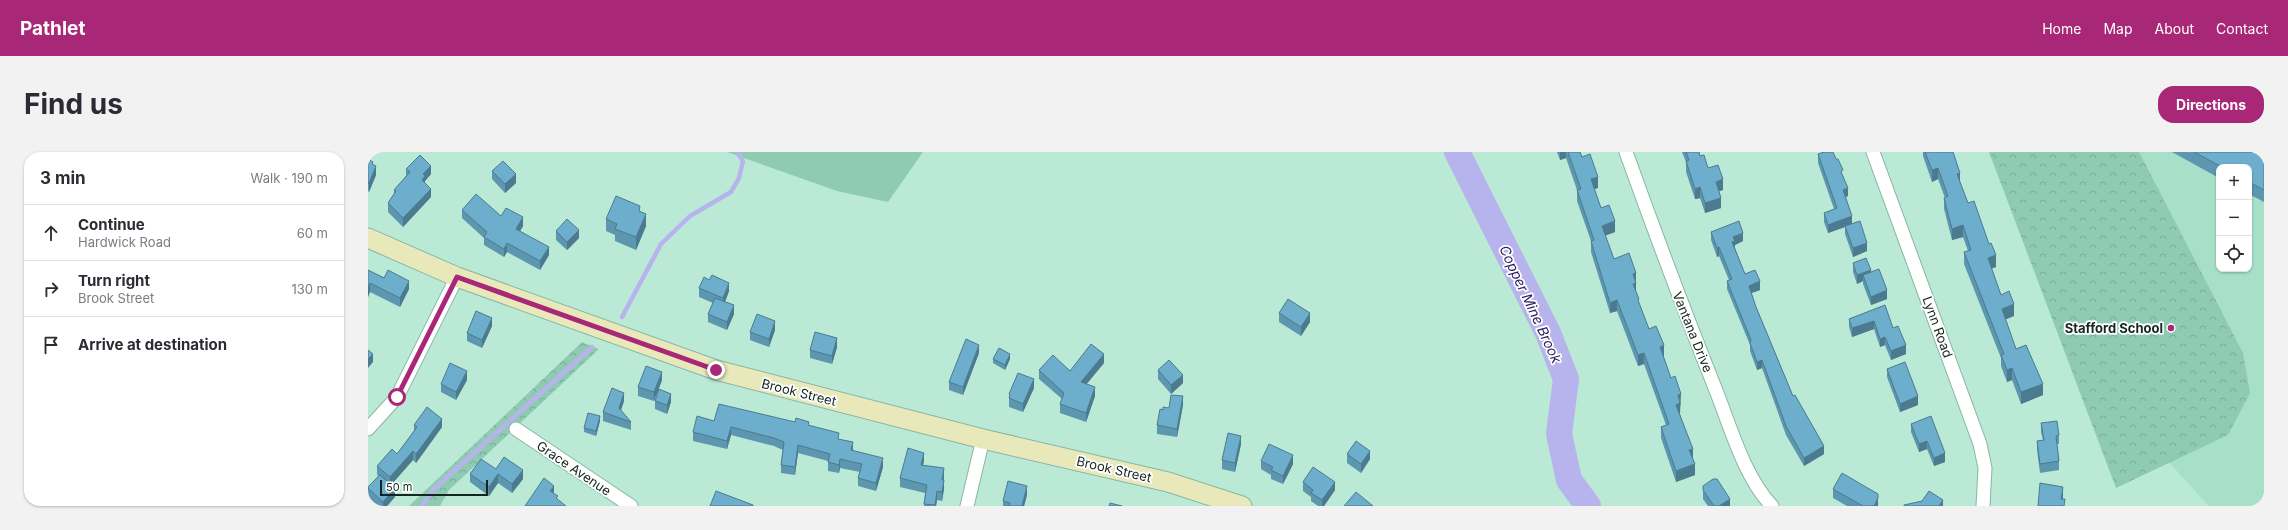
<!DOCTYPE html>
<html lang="en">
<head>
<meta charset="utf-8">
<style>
  body { margin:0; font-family:Inter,sans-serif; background:#f2f2f3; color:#2b2b33 }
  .controls { position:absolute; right:12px; top:12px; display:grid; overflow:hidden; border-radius:8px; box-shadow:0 1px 3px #0004 }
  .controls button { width:36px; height:36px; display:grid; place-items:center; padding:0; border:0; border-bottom:1px solid #e1e1e2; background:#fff; color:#2b2b33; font:20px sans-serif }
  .scale { position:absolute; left:12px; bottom:10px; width:108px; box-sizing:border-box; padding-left:4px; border:2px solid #14261f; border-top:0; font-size:11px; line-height:14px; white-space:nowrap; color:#14261f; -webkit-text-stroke:3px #fff; paint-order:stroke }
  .stop { position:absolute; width:12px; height:12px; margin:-9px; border:3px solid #a82776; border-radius:50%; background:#fff }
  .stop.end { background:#a82776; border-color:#fff; box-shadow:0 1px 4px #0008 }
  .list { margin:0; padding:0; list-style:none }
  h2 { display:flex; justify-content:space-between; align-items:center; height:52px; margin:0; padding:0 16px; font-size:17px }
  h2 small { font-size:13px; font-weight:400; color:#7c7c81 }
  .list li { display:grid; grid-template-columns:26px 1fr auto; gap:12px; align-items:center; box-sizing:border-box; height:56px; padding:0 16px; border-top:1px solid #e1e1e2 }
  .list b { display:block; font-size:15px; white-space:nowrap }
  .list p { margin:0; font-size:13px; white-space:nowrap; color:#7c7c81 }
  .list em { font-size:13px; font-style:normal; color:#7c7c81 }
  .icon { flex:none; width:22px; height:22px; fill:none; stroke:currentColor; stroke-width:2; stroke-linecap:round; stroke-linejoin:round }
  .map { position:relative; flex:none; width:1896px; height:354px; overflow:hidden; border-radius:16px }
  header { display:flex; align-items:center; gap:24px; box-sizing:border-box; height:56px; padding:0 20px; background:#a82776; color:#fff }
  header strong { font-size:19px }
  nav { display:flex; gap:22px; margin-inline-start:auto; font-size:14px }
  .intro { display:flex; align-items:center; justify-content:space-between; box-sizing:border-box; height:96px; padding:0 24px }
  h1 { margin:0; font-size:28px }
  .button { padding:10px 18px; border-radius:16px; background:#a82776; color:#fff; font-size:14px; font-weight:700 }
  main { display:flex; gap:24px; padding:0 24px }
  aside { flex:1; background:#fff; border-radius:16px; box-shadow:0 1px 3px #0004 }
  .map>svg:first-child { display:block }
  .built { fill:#a7dfc9; fill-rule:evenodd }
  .green { fill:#8fcab2 }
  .forest { fill:url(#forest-crowns) }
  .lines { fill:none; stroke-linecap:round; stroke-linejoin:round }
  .stream { stroke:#b7b3ec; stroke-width:4.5 }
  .river { stroke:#b7b3ec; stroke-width:26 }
  .street-casing { stroke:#88b6a4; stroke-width:15 }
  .secondary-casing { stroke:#88b6a4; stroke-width:21 }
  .street { stroke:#fff; stroke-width:13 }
  .secondary { stroke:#e9e8ba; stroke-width:19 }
  .wall { fill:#5d96af }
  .shaded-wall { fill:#4c7a8f }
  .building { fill:#6caecc; stroke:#4c7a8f }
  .route { stroke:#a82776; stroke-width:5 }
  .poi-dot { fill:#a82776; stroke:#fff; stroke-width:1.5 }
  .labels { text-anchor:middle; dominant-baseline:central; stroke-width:3.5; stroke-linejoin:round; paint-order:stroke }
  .street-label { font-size:13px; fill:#14261f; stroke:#fff }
  .poi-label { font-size:13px; font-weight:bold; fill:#14261f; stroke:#fff; text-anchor:end }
  .water-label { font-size:14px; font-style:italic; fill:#2c1d5e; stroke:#fff }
</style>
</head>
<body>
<header>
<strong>Pathlet</strong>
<nav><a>Home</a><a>Map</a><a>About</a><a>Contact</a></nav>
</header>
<div class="intro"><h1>Find us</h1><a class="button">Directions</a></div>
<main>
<aside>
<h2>3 min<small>Walk · 190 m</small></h2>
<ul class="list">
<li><svg class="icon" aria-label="ahead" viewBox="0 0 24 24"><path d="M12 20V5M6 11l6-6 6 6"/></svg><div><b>Continue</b><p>Hardwick Road</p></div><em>60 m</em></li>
<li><svg class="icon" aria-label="right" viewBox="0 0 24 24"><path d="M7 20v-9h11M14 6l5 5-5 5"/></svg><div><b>Turn right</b><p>Brook Street</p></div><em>130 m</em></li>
<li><svg class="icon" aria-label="arrive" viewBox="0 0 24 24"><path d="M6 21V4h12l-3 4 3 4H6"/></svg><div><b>Arrive at destination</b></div></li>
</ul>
</aside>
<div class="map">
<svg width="1896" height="354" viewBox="0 0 1896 354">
  <defs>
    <pattern id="forest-crowns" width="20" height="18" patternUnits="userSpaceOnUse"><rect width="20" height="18" fill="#8fcab2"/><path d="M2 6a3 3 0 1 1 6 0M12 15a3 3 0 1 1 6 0" fill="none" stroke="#7aad99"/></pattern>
  </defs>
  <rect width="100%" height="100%" fill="#baead6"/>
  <!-- built -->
  <path class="built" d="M1644,0H1896V354H1841L1732,235ZM1851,15H1881V117H1851Z"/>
  <!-- green -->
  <polygon class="green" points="359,0 555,0 520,50 469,39"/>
  <!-- forest -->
  <g class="forest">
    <polygon points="1621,0 1771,0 1875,201 1882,241 1860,283 1748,336"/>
    <polygon points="214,190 231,197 81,338 72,354 41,354"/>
  </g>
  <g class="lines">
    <!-- stream -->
    <g class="stream">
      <polyline points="254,165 293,92 322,64 363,40 371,26 375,9 369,0"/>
      <polyline points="54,354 66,337 224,195"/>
    </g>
    <!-- river -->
    <polyline class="river" points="1089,0 1180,181 1198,227 1191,282 1201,328 1220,354"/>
    <!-- street casing -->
    <g class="street-casing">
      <g id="street">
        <path d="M1258,0C1287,81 1317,161 1349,241C1363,277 1377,326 1404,354"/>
        <polyline points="1505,0 1612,292 1617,316 1615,354"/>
        <polyline points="0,277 29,245 89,125"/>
        <polyline points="148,277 263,354"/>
        <polyline points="599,354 615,287"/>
      </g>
    </g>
    <!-- secondary casing -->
    <g class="secondary-casing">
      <polyline id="secondary" points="0,86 89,125 348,218 615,287 800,330 874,354"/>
    </g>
    <!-- street -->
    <use href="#street" class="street"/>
    <!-- secondary -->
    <use href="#secondary" class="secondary"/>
  </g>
  <!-- wall -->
  <g class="wall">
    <polygon points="1189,0 1212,0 1230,36 1226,37 1233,56 1247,80 1237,83 1246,107 1268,121 1268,141 1271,152 1281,177 1296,204 1295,204 1313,253 1312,253 1312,262 1325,307 1327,323 1308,330 1293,286 1293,275 1298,273 1276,212 1270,214 1249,159 1242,161 1223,100 1223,89 1209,49 1209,38 1198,6 1192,8"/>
    <polygon points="1314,0 1331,0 1332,4 1340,16 1355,38 1351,39 1353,56 1337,61 1332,46 1327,47 1318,20 1318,10"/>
    <polygon points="1555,0 1585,0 1592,31 1600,51 1628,115 1623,116 1633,143 1646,164 1637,167 1648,197 1675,243 1653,252 1644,228 1639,230 1633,214 1633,206 1596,112 1596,100 1600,99 1595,85 1584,88 1576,57 1576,46 1577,46 1570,27 1564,30 1555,4"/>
    <polygon points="1804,0 1896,0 1896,50 1881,42 1881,15 1851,15 1851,26"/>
    <polygon points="1450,2 1475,23 1480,44 1478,45 1484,71 1499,99 1485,105 1477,82 1477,75 1460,81 1456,70 1456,61 1466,57 1450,11"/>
    <polygon points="0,7 8,23 1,40 0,39"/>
    <polygon points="38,17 63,22 57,29 57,32 63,45 35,75 20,60 20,51 26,42 26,38 38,24"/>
    <polygon points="124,19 148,31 137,41 124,27"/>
    <polygon points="94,58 133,64 155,74 152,79 181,103 172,118 139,100 136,105 116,93 116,86 94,66"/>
    <polygon points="272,59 278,74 268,98 247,89 247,83 238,79 238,67"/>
    <polygon points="188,79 211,86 199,98 188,88"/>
    <polygon points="1343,80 1375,89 1367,93 1367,96 1377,122 1392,138 1383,141 1388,155 1425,244 1456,302 1436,314 1418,283 1394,216 1389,218 1382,199 1382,193 1359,137 1359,129 1361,128 1351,104 1349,105 1343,88"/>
    <polygon points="1485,111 1503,120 1519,147 1503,153 1495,132 1495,129 1489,132 1485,120"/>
    <polygon points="0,118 41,137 32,155 2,140 0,145"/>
    <polygon points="331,136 361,139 357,150 366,162 359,178 340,170 340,162 345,151 331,145"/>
    <polygon points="1517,153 1525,176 1538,202 1523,208 1517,193 1512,195 1506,177 1484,185 1481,175 1481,167"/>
    <polygon points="911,161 942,170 933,184 911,170"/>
    <polygon points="124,174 114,196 99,189 99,181"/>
    <polygon points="407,178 401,195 382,188 382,180"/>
    <polygon points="469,195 464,212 442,206 442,198"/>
    <polygon points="611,201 595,243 581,238 581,230"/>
    <polygon points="625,207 642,207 637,218 625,211"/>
    <polygon points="736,211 718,232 727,244 718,270 692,261 692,252 694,247 671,227 671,218 702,219"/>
    <polygon points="1519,217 1550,253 1532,260 1519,225"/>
    <polygon points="790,218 815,231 803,242 790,227"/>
    <polygon points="99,228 88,248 73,240 73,232"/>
    <polygon points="294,228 286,249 270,244 270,235"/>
    <polygon points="666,236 655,260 641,255 641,242"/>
    <polygon points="256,249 253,258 263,270 263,278 235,269 235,260"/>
    <polygon points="287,249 303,250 299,262 287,257"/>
    <polygon points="815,253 809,285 789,282 789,273 795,258"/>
    <polygon points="232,269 228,284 216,280 216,276"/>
    <polygon points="346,269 441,273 471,287 485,299 515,315 508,339 490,334 490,326 492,320 472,316 471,321 460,319 460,309 430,301 427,323 413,321 413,313 415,298 406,294 363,283 359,297 325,289 325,280"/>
    <polygon points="1673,271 1691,283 1691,292 1689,292 1691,309 1691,318 1672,321 1669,298 1669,289 1675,288 1673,280"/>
    <polygon points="1543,272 1577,310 1566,314 1559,297 1551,300 1543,280"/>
    <polygon points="46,273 74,275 48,311 45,308 23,333 27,345 19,354 10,354 0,345 0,335 10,324 9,322 9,314 29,302 46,279"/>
    <polygon points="873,292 867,320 854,317 854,308"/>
    <polygon points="979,302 1002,307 993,321 979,311"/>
    <polygon points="556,309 555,313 576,325 576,337 574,349 569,348 568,354 556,354 557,341 532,335 532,326"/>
    <polygon points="893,309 925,312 915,332 903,327 903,323 893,317"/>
    <polygon points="128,317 155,327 144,341 130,331 121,344 102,330 102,322"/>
    <polygon points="935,330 967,338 956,354 950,354 943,349 943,345 935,339"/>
    <polygon points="1335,334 1362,354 1340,354 1335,347"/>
    <polygon points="1465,337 1510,354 1479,354 1465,346"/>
    <polygon points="659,343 656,354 635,354 635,349"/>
  </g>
  <!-- shaded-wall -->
  <g class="shaded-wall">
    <polygon points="1192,0 1198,0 1198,6 1192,8"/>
    <polygon points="8,14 8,23 1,40 1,31"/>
    <polygon points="63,14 63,22 57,29 57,33 54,28 55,22"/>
    <polygon points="1570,16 1570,27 1564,30 1564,18"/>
    <polygon points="1592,21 1592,33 1589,22"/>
    <polygon points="148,22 148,31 137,41 137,32"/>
    <polygon points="1230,25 1230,36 1223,38 1223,27"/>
    <polygon points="1355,27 1355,38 1348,40 1348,30"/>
    <polygon points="1332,35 1332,46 1327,47 1327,37"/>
    <polygon points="1480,36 1480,44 1475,46 1475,38"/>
    <polygon points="63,37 63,45 35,75 35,66"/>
    <polygon points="1353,46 1353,56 1337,61 1337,51"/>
    <polygon points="278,62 278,74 268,98 268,85"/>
    <polygon points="1484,64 1484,73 1477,74 1477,75 1460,81 1460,73"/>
    <polygon points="155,65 155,74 148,86 148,77"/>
    <polygon points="1247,69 1247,80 1234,85 1234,74"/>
    <polygon points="1595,73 1595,85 1584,88 1584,77"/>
    <polygon points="211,78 211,86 199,98 199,90"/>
    <polygon points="1375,81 1375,89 1367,93 1367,97 1364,90 1365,85"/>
    <polygon points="139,91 139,100 136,105 136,97"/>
    <polygon points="1499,91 1499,99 1485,105 1485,96"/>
    <polygon points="181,95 181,103 172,118 172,109"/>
    <polygon points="1351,95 1351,104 1349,105 1349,96"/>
    <polygon points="1628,103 1628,115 1620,118 1620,106"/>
    <polygon points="1503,118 1503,127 1495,123 1495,129 1489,132 1489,123"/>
    <polygon points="1268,121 1268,142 1265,143 1265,122"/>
    <polygon points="41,129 41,137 32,155 32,146"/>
    <polygon points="1392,129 1392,138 1381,142 1381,134"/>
    <polygon points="2,131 2,140 0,145 0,136"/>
    <polygon points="361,131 361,139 355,155 355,146"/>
    <polygon points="1519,138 1519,147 1503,153 1503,145"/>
    <polygon points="1249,148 1249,159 1242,161 1242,151"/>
    <polygon points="1646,152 1646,164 1634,169 1634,157"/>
    <polygon points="366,153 366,162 359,178 359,170"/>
    <polygon points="942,161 942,170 933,184 933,175"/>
    <polygon points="124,166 124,174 114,196 114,188"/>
    <polygon points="407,169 407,178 401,195 401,187"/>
    <polygon points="1506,169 1506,177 1484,185 1484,176"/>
    <polygon points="1517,185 1517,193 1512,195 1512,187"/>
    <polygon points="469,186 469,195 464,212 464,204"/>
    <polygon points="611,193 611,201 595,243 595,235"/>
    <polygon points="1296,193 1296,204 1292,205 1292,195"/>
    <polygon points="1538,193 1538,202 1523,208 1523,199"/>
    <polygon points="1276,201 1276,212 1270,214 1270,203"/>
    <polygon points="5,202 5,210 0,216 0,207"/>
    <polygon points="642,202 642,207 637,218 637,213"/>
    <polygon points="736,202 736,211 713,239 713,230"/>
    <polygon points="1394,208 1394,216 1389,218 1389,210"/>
    <polygon points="1644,216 1644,228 1639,230 1639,218"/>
    <polygon points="99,219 99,228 88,248 88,240"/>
    <polygon points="294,220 294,228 286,249 286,240"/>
    <polygon points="815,223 815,231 803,242 803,233"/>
    <polygon points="666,227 666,236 655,260 655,252"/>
    <polygon points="1675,232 1675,243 1653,252 1653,240"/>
    <polygon points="727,235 727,244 718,270 718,261"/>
    <polygon points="256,241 256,249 251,264 251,256"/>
    <polygon points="303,242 303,250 299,262 299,253"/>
    <polygon points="1313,242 1312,262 1308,264 1308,253 1310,243"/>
    <polygon points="815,244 815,253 809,285 809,277"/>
    <polygon points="1550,244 1550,253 1532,260 1532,252"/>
    <polygon points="232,264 232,269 228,284 228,279"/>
    <polygon points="74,267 74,275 48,311 48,302"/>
    <polygon points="363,275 363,283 359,297 359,289"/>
    <polygon points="873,284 873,292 867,320 867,311"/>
    <polygon points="1559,289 1559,297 1551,300 1551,292"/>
    <polygon points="485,290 485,299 483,298"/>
    <polygon points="430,293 430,301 427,323 427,315"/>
    <polygon points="1456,294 1456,302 1436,314 1436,306"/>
    <polygon points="1325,297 1325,308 1321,298"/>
    <polygon points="45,299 45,308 22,334 22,325"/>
    <polygon points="1002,299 1002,307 993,321 993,312"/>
    <polygon points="556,301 556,309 553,321 553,313"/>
    <polygon points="1577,301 1577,310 1566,314 1566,306"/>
    <polygon points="925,303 925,312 915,332 915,324"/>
    <polygon points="515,306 515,315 508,339 508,331"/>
    <polygon points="472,307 472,316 471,321 471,313"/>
    <polygon points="1327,312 1327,323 1308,330 1308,319"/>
    <polygon points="576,316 576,325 574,337 574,328"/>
    <polygon points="155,318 155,327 144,341 144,332"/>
    <polygon points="130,322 130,331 121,344 121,335"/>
    <polygon points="576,328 576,337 574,349 574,340"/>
    <polygon points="967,330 967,338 956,354 954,354 954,348"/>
    <polygon points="186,334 186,341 182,339"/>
    <polygon points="659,334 659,343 656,354 654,354"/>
    <polygon points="1695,335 1695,347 1693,347"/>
    <polygon points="27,336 27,345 19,354 15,354 15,350"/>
    <polygon points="569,339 569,348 568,354 567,354"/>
    <polygon points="1510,346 1510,354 1506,354"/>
    <polygon points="1362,347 1362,354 1351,354"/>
    <polygon points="1575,348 1575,354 1571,354"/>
  </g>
  <!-- building -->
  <g class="building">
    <polygon points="1200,0 1212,0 1214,5 1222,2 1230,25 1223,27 1233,56 1241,53 1247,69 1234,74 1246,107 1261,101 1268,121 1265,122 1268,131 1265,132 1271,147 1270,148 1281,177 1288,174 1296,193 1292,195 1303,226 1307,224 1313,242 1310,243 1312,251 1308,253 1325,297 1321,298 1327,312 1308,319 1293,275 1301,272 1276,201 1270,203 1249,148 1242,151 1223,89 1226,88 1209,38 1213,37"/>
    <polygon points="1318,0 1331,0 1332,4 1336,3 1340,16 1350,13 1355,27 1348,30 1353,46 1337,51 1332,35 1327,37 1318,9 1321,8"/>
    <polygon points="1456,0 1465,0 1468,7 1470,7 1475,18 1473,20 1480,36 1475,38 1484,64 1460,73 1456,61 1469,56 1450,2"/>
    <polygon points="1557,0 1585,0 1592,21 1589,22 1600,51 1606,49 1621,92 1623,91 1628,103 1620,106 1633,143 1641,139 1646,152 1634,157 1648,197 1658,193 1675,232 1653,240 1644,216 1639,218 1633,203 1636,202 1596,100 1603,98 1595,73 1584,77 1576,46 1580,44 1570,16 1564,18"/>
    <polygon points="1826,0 1896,0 1896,38 1881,30 1881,15 1854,15"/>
    <polygon points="52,3 63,14 55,22 57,24 54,28 63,37 35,66 20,51 28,39 26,38 42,20 38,17"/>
    <polygon points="0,7 5,10 4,12 8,14 1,31 0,31"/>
    <polygon points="135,9 148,22 137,32 124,19"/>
    <polygon points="108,42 133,64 138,56 155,65 148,77 181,95 172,109 139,91 136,97 116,85 119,80 94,58"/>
    <polygon points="248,44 272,54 271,59 278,62 268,85 247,77 249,72 238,67"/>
    <polygon points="199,67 211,78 199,90 188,79"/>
    <polygon points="1371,69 1375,81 1365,85 1367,89 1364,90 1377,122 1387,118 1392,129 1381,134 1388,155 1425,244 1427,243 1456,294 1436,306 1418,274 1394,208 1389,210 1382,191 1383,188 1359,129 1364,127 1351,95 1349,96 1343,80"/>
    <polygon points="1492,69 1499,91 1485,96 1477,74"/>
    <polygon points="1498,106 1503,118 1489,123 1485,111"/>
    <polygon points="1511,117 1519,138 1503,145 1495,123"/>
    <polygon points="0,118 16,126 20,118 41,129 32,146 2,131 0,136"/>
    <polygon points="344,123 361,131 355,146 331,136 336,125 341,128"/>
    <polygon points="347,146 366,153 359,170 340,162"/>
    <polygon points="920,147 942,161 933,175 911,161"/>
    <polygon points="1517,153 1525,176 1530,174 1538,193 1523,199 1517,185 1512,187 1506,169 1484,176 1481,167"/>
    <polygon points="108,159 124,166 114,188 99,181"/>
    <polygon points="389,162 407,169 401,187 382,180"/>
    <polygon points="447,180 469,186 464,204 442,198"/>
    <polygon points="598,187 611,193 595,235 581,230"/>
    <polygon points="723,192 736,202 713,230 727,235 718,261 692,252 696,241 671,218 685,203 702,219"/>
    <polygon points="631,196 642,202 637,213 625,207"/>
    <polygon points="0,198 5,202 0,207"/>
    <polygon points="801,208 815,223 803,233 790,218"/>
    <polygon points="1537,210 1550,244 1532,252 1519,217"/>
    <polygon points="82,211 99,219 88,240 73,232"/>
    <polygon points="278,214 294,220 286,240 270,235"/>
    <polygon points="650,221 666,227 655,252 641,246 642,243 641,242"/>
    <polygon points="244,236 256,241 251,256 263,270 235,260"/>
    <polygon points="291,237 303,242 299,253 287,249"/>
    <polygon points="803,243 815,244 809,277 789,273 792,257 795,258 795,255 801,256"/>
    <polygon points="351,252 427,270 428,266 441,270 440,273 471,281 470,287 485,290 483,298 515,306 508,331 490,326 494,312 472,307 471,313 460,310 462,302 430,293 427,315 413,313 416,290 406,286 363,275 359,289 325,280 329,264 346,269"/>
    <polygon points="59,255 74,267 48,302 45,299 22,325 9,314 24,297 29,302 49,275 46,273"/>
    <polygon points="220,261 232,264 228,279 216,276"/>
    <polygon points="1563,264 1577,301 1566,306 1559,289 1551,292 1543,272"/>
    <polygon points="1689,269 1691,283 1688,284 1691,309 1672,312 1669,289 1676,288 1673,271"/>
    <polygon points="860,281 873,284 867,311 854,308"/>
    <polygon points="988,289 1002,299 993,312 979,302"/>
    <polygon points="901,292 925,303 915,324 903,318 905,315 893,309"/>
    <polygon points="540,296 556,301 553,313 576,316 574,328 576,328 574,340 569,339 567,353 556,352 559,333 532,326"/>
    <polygon points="136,305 155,318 144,332 130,322 121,335 102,322 113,307 128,317"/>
    <polygon points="945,315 967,330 954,348 943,341 945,338 935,330"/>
    <polygon points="1474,321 1510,342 1510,346 1506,354 1495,354 1465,337"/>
    <polygon points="12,323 27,336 15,350 0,336 0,335"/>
    <polygon points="176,326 186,334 182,339 190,344 188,346 198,354 157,354"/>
    <polygon points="1345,327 1349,327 1362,347 1351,354 1346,354 1335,338 1335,334"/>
    <polygon points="640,329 659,334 654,354 641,354 642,351 635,349"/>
    <polygon points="1672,331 1695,335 1693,347 1697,347 1696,354 1670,354"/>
    <polygon points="348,339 385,353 385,354 342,354"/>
    <polygon points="1561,339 1575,348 1571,354 1536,354 1536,353 1554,349"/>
    <polygon points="988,340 1005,354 976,354"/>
    <polygon points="742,351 754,354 741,354"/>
  </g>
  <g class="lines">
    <!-- route -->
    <polyline class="route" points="29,245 89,125 348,218"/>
  </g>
  <!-- markers -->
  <circle class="poi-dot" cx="1803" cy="176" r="4"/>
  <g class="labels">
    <!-- street labels -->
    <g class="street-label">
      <text transform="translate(1570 175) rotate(70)">Lynn Road</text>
      <text transform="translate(1325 180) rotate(68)">Vantana Drive</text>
      <text transform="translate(431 240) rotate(14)">Brook Street</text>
      <text transform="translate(206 316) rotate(34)">Grace Avenue</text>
      <text transform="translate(746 317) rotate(13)">Brook Street</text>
    </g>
    <!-- poi labels -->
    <g class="poi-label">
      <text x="1795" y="176">Stafford School</text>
    </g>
    <!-- water labels -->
    <g class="water-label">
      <text transform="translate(1163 152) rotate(65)">Copper Mine Brook</text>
    </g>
  </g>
</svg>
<div class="controls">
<button>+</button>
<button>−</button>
<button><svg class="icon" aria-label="locate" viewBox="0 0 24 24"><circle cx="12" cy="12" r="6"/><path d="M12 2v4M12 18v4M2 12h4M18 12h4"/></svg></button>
</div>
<div class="scale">50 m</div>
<div class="stop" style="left:29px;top:245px"></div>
<div class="stop end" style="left:348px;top:218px"></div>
</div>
</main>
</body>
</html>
